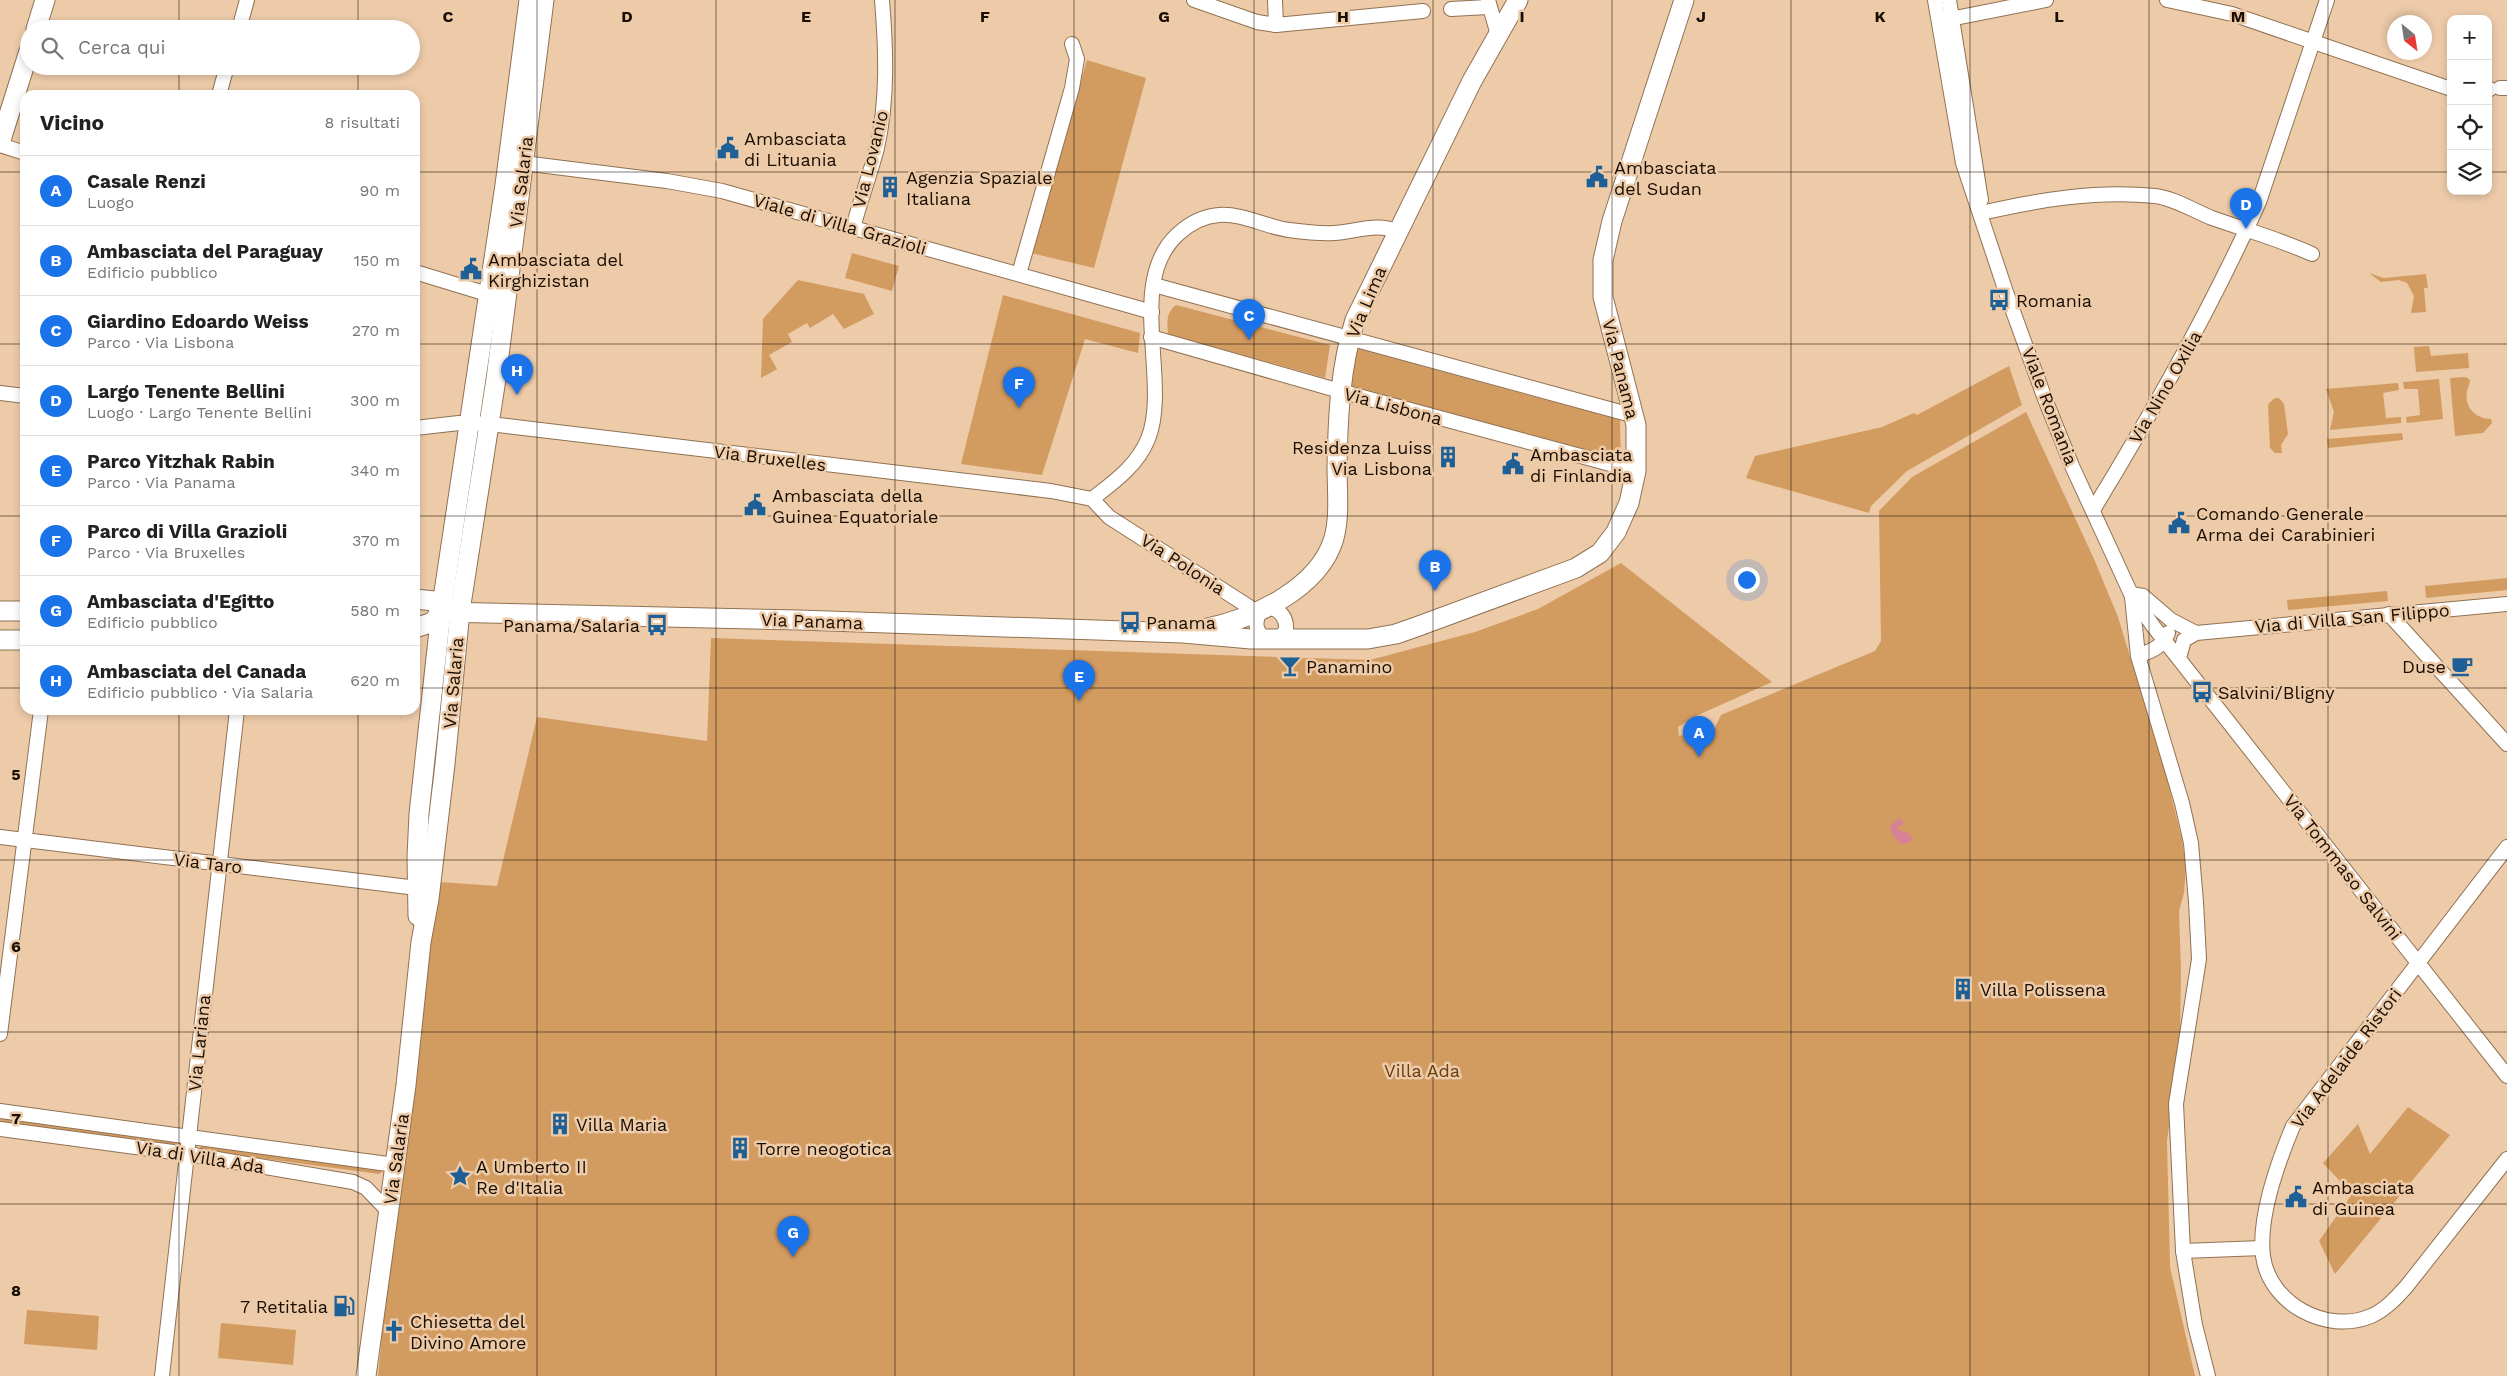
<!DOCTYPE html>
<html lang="it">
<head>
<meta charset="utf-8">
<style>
  body { margin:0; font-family:"Work Sans",sans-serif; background:#f6f6f6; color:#222 }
  .controls { position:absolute; right:15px; top:15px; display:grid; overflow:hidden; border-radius:10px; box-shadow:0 2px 8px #0003 }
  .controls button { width:45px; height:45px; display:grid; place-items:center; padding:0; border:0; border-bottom:1px solid #e0e0e0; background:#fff; color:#222; font:25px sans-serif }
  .compass { position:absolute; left:2387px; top:15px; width:45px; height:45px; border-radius:50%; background:#fff; box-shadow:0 2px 8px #0003; rotate:150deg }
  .you { position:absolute; left:1746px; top:579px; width:18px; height:18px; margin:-12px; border:4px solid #fff; border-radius:50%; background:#1a73e8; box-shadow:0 0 0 8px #1a73e833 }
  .badge { display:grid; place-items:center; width:32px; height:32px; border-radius:50%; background:#1a73e8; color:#fff; font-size:16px; font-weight:700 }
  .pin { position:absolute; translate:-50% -41px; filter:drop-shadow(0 1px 2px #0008) }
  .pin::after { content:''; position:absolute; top:26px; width:18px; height:15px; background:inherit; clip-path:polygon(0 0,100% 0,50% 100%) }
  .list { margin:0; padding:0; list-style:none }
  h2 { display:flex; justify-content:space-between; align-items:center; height:65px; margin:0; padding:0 20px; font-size:21px }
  h2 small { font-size:16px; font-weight:400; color:#767676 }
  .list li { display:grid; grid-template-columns:32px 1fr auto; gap:15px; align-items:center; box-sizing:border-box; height:70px; padding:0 20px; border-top:1px solid #e0e0e0 }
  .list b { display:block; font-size:19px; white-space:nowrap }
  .list p { margin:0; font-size:16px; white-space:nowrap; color:#767676 }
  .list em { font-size:16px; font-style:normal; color:#767676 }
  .icon { flex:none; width:28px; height:28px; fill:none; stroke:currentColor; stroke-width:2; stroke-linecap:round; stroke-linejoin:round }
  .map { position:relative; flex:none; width:2507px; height:1376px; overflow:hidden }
  .search { position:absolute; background:#fff; box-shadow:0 2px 8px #0003; left:20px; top:20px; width:400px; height:55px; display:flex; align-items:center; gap:12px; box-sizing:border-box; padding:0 18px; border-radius:28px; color:#767676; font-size:19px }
  .panel { position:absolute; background:#fff; box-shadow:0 2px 8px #0003; left:20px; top:90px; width:400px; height:625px; border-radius:15px }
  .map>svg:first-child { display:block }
  .green { fill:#d29b60 }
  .water { fill:#d58394 }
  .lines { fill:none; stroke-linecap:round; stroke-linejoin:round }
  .street-casing { stroke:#907152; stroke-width:16 }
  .secondary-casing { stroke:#907152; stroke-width:21 }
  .street { stroke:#fff; stroke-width:14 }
  .secondary { stroke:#fff; stroke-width:19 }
  .grid { fill:none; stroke:#1a0e03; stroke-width:1; stroke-opacity:0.55 }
  .labels { text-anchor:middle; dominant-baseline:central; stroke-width:5; stroke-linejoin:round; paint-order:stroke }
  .poi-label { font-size:18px; fill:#1a0e03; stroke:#edcba9; text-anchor:start }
  .street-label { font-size:18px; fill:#1a0e03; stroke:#edcba9 }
  .park-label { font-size:18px; fill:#664011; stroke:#edcba9 }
  .grid-label { font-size:16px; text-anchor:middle; font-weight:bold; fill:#1a0e03; stroke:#edcba9; stroke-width:5; stroke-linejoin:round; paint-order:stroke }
</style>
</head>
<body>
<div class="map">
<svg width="2507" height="1376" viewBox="0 0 2507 1376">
  <rect width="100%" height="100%" fill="#edcba9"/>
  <!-- green -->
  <g class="green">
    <polygon points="1087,60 1146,78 1094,268 1031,253"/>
    <polygon points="852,253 899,266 892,291 845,278"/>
    <polygon points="2369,273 2384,278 2426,274 2428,288 2424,288 2426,312 2411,313 2414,296 2407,283 2399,280 2381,282"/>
    <polygon points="798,280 864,294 874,314 844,329 833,314 810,328 807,323 788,334 792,342 769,355 777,369 761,378 763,319"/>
    <polygon points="1003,295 1140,333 1138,353 1085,339 1042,475 961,464"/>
    <path d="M1176,305L1330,345L1325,378L1168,334C1167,322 1166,313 1176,305Z"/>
    <polygon points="2429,346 2431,356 2468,353 2469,368 2416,372 2414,347"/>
    <polygon points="1355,348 1620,420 1621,463 1350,387"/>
    <polygon points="2009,366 2022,405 1907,471 1871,506 1869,513 1746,478 1755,456 1882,427 1914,413 1917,415"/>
    <path d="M2466,377L2470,380C2470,385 2467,388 2467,392C2464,408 2477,419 2491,419L2492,423L2483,433L2455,436L2450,378Z"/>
    <polygon points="2439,379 2443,419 2407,423 2406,417 2420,415 2418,389 2404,389 2403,382"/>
    <polygon points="2398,383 2399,390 2383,393 2386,418 2401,417 2401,423 2330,430 2334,412 2326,389"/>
    <polygon points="2275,398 2279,398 2284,404 2288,434 2281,445 2282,453 2275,453 2270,448 2268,406 2269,403"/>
    <polygon points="2026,412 2094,559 2118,617 2166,775 2182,840 2186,866 2184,893 2179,911 2181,971 2180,1043 2167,1141 2170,1267 2195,1376 378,1376 391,1242 439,882 497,886 537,717 707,741 711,638 1370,660 1475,632 1538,609 1621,563 1772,682 1696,716 1678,727 1679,736 1714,729 1721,715 1875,651 1881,641 1879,511 1912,477"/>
    <polygon points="2402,433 2403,440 2328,448 2327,439"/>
    <polygon points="2507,578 2507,590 2426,598 2425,586"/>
    <polygon points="2387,591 2388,601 2288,610 2287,600"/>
    <polygon points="2408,1107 2450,1135 2335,1274 2319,1241 2352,1194 2323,1163 2358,1124 2370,1154"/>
    <polygon points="1,1116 181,1140 180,1147 0,1123"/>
    <polygon points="201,1144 383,1169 383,1171 379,1174 200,1150"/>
    <polygon points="27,1310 99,1316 97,1350 24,1344"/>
    <polygon points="221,1323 296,1330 293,1365 218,1358"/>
  </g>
  <!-- water -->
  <polygon class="water" points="1899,818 1904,822 1903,824 1896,829 1906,832 1913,838 1909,843 1901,844 1892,834 1890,826"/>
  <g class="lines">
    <!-- street casing -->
    <g class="street-casing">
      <g id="street">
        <polyline points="1194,0 1257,22 1276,25 1423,11"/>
        <polyline points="1275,0 1276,25"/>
        <polyline points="1488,0 1498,35"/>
        <polyline points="1935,0 1963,163 2006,292 2045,399 2072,466 2131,594 2153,626 2507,1076"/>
        <polyline points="1949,0 1981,200"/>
        <polyline points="2167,0 2232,14 2451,89"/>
        <polyline points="1451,9 1488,7"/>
        <polyline points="1945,20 2046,0"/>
        <polyline points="239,29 247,0"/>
        <polyline points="2500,88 2507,88"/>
        <polyline points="2488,89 2490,89"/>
        <polyline points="219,95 227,66"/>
        <polyline points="0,145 25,153"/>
        <polyline points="523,163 667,181 722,191 1152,312"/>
        <path d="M1981,213C2038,200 2097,190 2155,196C2174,198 2194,211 2212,218C2246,230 2279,239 2312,254"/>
        <path d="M853,228C860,201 870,175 877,148C888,99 886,49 882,0"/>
        <polyline points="415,272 497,297"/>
        <polyline points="1019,274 1072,88 1077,59 1072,44"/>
        <polyline points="1154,285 1635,416"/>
        <polyline points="1151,337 1340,391 1636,471"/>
        <polyline points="0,393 25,396"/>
        <polyline points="415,428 459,423 490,424 1051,491 1092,499 1109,517 1257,612"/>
        <path d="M1092,499C1114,482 1137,466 1148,439C1171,382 1125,282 1178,234C1189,224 1204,216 1219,215C1242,213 1266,227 1289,230C1304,232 1319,234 1334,233C1355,232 1378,222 1398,232"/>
        <path d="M2093,510C2154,410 2211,309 2259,202L2327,0"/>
        <polyline points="2131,594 2143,596 2171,620 2196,633"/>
        <polyline points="2132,597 2138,656 2182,803 2191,843 2196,902 2199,959 2176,1104 2183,1251 2195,1325 2208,1376"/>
        <path d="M1269,607C1280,610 1287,617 1286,630L1280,638"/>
        <path d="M1260,611C1255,622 1254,631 1266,639"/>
        <polyline points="2389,614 2507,744"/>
        <path d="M2138,656C2151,651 2163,647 2168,633"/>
        <polyline points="2179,658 2184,640 2196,633 2507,604"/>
        <polyline points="0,837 417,888"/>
        <path d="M2507,847L2293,1126C2278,1162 2258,1216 2263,1256C2269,1303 2326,1335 2371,1316C2385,1310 2396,1298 2406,1287L2507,1159"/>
        <polyline points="0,1034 41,710"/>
        <polyline points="0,1111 395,1165"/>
        <polyline points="0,1129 188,1154 353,1182 366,1188 388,1211"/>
        <polyline points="2183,1251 2262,1248"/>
        <polyline points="162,1376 237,710"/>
      </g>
    </g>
    <!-- secondary casing -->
    <g class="secondary-casing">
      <g id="secondary">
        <polyline points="36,29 45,0"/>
        <polyline points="0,143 29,51"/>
        <polyline points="415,599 434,601 441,612"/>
        <polyline points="0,611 25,611"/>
        <polyline points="441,612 799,620 1183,633 1251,639 1368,639 1396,634 1416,627 1576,568 1600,553 1616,532 1629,503 1636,471 1636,425 1603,297 1603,260 1612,221 1684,0"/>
        <polyline points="415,628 433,622 441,612"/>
        <path d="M1203,629C1250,620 1319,590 1334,538C1340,516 1337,489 1337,466C1338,416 1340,368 1355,320L1472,81L1518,0"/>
        <polyline points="0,640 25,640"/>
        <polyline points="418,916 417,857 419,814 441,612 505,185 529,0"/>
        <polyline points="366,1376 406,1085 421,942 429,899 445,764 460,611 496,379 544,0"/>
      </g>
    </g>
    <!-- street -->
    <use href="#street" class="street"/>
    <!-- secondary -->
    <use href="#secondary" class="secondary"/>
  </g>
  <!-- grid -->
  <path class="grid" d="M179,0V29M358,0V29M537,0V1376M716,0V1376M895,0V1376M1074,0V1376M1254,0V1376M1433,0V1376M1612,0V1376M1791,0V1376M1970,0V1376M2149,0V1376M2328,0V1376M179,66V95M358,66V95M0,172H25M415,172H2451M2488,172H2507M0,344H25M415,344H2507M0,516H25M415,516H2507M0,688H25M415,688H2507M179,710V1376M358,710V1376M0,860H2507M0,1032H2507M0,1204H2507"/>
  <!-- icons -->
  <defs>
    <g id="civic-bare" transform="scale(1.725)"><path d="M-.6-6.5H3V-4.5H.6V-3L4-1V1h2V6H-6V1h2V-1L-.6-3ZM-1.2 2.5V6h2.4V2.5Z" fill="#1e6095" stroke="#edcba9" stroke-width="2.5" paint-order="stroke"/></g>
    <g id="building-bare" transform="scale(1.725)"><path d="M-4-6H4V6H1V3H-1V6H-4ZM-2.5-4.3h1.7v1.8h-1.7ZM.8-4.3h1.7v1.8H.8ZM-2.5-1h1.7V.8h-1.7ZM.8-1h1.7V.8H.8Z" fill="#1e6095" stroke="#edcba9" stroke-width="2.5" paint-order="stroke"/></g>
    <g id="bus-bare" transform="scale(1.725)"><path d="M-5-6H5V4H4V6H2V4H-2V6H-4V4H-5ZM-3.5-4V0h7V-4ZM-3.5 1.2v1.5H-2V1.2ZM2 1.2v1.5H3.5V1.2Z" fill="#1e6095" stroke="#edcba9" stroke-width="2.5" paint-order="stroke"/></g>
    <g id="bar-bare" transform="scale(1.725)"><path d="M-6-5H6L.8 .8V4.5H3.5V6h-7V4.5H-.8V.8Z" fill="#1e6095" stroke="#edcba9" stroke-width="2.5" paint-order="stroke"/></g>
    <g id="cafe-bare" transform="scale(1.725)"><path d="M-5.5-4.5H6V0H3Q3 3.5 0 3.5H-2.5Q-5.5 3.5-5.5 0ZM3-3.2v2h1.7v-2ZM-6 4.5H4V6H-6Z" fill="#1e6095" stroke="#edcba9" stroke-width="2.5" paint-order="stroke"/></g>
    <g id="sight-bare" transform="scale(1.725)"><path d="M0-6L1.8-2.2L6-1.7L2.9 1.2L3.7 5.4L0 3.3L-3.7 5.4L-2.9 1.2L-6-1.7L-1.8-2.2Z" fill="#1e6095" stroke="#edcba9" stroke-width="2.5" paint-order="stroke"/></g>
    <g id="fuel-bare" transform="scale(1.725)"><path d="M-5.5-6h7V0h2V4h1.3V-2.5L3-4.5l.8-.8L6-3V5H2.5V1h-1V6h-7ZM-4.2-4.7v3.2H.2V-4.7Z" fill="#1e6095" stroke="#edcba9" stroke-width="2.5" paint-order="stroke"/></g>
    <g id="church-bare" transform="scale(1.725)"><path d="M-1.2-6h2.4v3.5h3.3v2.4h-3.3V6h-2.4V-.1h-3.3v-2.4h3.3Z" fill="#1e6095" stroke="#edcba9" stroke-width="2.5" paint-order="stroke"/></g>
  </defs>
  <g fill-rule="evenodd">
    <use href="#civic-bare" x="728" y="148"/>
    <use href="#civic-bare" x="1597" y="177"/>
    <use href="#building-bare" x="890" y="187"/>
    <use href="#civic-bare" x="471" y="269"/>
    <use href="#bus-bare" x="1999" y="300"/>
    <use href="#building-bare" x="1448" y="457"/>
    <use href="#civic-bare" x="1513" y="464"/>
    <use href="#civic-bare" x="755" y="505"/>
    <use href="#civic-bare" x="2179" y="523"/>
    <use href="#bus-bare" x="1130" y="622"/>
    <use href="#bus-bare" x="657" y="625"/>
    <use href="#bar-bare" x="1290" y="666"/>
    <use href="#cafe-bare" x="2462" y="666"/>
    <use href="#bus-bare" x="2202" y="692"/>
    <use href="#building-bare" x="1963" y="989"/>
    <use href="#building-bare" x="560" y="1124"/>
    <use href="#building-bare" x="740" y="1148"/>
    <use href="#sight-bare" x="460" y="1176"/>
    <use href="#civic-bare" x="2296" y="1197"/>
    <use href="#fuel-bare" x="344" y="1306"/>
    <use href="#church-bare" x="394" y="1331"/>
  </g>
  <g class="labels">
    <!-- poi labels -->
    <g class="poi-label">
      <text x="744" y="138">Ambasciata<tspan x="744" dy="21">di Lituania</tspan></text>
      <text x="1614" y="167">Ambasciata<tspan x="1614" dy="21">del Sudan</tspan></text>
      <text x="906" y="177">Agenzia Spaziale<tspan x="906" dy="21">Italiana</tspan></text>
      <text x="488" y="259">Ambasciata del<tspan x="488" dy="21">Kirghizistan</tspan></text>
      <text x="2016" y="300">Romania</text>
      <text x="1432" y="447" text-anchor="end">Residenza Luiss<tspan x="1432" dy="21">Via Lisbona</tspan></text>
      <text x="1530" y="454">Ambasciata<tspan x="1530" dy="21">di Finlandia</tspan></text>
      <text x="772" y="495">Ambasciata della<tspan x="772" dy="21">Guinea Equatoriale</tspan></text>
      <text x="2196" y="513">Comando Generale<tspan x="2196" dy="21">Arma dei Carabinieri</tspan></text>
      <text x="1146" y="622">Panama</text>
      <text x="640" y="625" text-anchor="end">Panama/Salaria</text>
      <text x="1306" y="666">Panamino</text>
      <text x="2446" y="666" text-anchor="end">Duse</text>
      <text x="2218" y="692">Salvini/Bligny</text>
      <text x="1980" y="989">Villa Polissena</text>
      <text x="576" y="1124">Villa Maria</text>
      <text x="756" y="1148">Torre neogotica</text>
      <text x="476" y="1166">A Umberto II<tspan x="476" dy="21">Re d'Italia</tspan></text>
      <text x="2312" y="1187">Ambasciata<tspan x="2312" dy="21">di Guinea</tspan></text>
      <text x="328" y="1306" text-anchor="end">7 Retitalia</text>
      <text x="410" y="1321">Chiesetta del<tspan x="410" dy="21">Divino Amore</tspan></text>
    </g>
    <!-- street labels -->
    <g class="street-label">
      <text transform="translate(870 159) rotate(-76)">Via Lovanio</text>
      <text transform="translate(521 182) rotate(-83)">Via Salaria</text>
      <text transform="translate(840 224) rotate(16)">Viale di Villa Grazioli</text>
      <text transform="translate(1366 302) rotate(-67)">Via Lima</text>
      <text transform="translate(1621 369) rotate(76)">Via Panama</text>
      <text transform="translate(2165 387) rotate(-60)">Via Nino Oxilia</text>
      <text transform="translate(1393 406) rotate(15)">Via Lisbona</text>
      <text transform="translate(2050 406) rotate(69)">Viale Romania</text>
      <text transform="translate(770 458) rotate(7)">Via Bruxelles</text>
      <text transform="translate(1183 564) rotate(33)">Via Polonia</text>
      <text transform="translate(2352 618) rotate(-5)">Via di Villa San Filippo</text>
      <text transform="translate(812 621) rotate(2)">Via Panama</text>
      <text transform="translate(453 683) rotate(-85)">Via Salaria</text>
      <text transform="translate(208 863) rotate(7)">Via Taro</text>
      <text transform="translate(2343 867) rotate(52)">Via Tommaso Salvini</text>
      <text transform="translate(199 1043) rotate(-84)">Via Lariana</text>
      <text transform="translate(2346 1058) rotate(-53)">Via Adelaide Ristori</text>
      <text transform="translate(200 1157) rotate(9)">Via di Villa Ada</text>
      <text transform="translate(396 1159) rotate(-82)">Via Salaria</text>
    </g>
    <!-- park labels -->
    <g class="park-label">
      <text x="1422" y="1070">Villa Ada</text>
    </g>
  </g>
  <g class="grid-label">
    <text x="448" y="22">C</text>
    <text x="627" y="22">D</text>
    <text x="806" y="22">E</text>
    <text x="985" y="22">F</text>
    <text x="1164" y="22">G</text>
    <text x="1343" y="22">H</text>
    <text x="1522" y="22">I</text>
    <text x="1701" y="22">J</text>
    <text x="1880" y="22">K</text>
    <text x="2059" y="22">L</text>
    <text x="2238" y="22">M</text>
    <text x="16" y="780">5</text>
    <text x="16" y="952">6</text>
    <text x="16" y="1124">7</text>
    <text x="16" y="1296">8</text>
  </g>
</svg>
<div class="controls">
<button>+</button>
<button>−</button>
<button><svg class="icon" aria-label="locate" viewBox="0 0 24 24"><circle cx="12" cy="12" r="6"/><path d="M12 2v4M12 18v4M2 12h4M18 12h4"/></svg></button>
<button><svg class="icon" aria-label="layers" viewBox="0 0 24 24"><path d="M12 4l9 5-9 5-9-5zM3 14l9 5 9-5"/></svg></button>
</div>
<svg class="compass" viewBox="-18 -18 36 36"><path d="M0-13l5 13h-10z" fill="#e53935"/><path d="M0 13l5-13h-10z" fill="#767676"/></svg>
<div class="you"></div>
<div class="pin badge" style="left:1699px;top:757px">A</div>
<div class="pin badge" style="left:1435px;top:591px">B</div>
<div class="pin badge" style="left:1249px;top:340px">C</div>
<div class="pin badge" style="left:2246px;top:229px">D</div>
<div class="pin badge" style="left:1079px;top:701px">E</div>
<div class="pin badge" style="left:1019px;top:408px">F</div>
<div class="pin badge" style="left:793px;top:1257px">G</div>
<div class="pin badge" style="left:517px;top:395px">H</div>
<div class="search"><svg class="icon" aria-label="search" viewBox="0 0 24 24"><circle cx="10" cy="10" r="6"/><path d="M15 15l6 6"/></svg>Cerca qui</div>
<section class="panel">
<h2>Vicino<small>8 risultati</small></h2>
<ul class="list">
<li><span class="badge">A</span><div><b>Casale Renzi</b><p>Luogo</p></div><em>90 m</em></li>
<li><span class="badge">B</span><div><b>Ambasciata del Paraguay</b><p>Edificio pubblico</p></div><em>150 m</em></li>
<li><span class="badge">C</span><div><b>Giardino Edoardo Weiss</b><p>Parco · Via Lisbona</p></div><em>270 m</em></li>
<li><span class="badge">D</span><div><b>Largo Tenente Bellini</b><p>Luogo · Largo Tenente Bellini</p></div><em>300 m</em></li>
<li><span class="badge">E</span><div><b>Parco Yitzhak Rabin</b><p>Parco · Via Panama</p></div><em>340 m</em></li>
<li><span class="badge">F</span><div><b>Parco di Villa Grazioli</b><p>Parco · Via Bruxelles</p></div><em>370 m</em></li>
<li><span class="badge">G</span><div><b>Ambasciata d'Egitto</b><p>Edificio pubblico</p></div><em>580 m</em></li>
<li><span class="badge">H</span><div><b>Ambasciata del Canada</b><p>Edificio pubblico · Via Salaria</p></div><em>620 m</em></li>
</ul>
</section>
</div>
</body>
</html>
